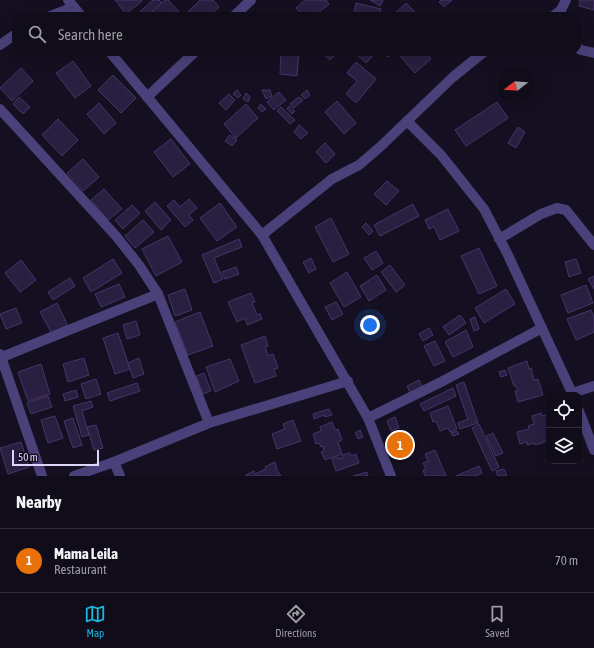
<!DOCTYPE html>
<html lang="en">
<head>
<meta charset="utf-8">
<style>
  body { margin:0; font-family:"Asap Condensed",sans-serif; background:#1e1a26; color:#f1f3f6 }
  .controls { position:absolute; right:12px; bottom:12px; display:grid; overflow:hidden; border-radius:8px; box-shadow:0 4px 16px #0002 }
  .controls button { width:36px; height:36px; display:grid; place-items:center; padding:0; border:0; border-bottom:1px solid #302c38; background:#100c19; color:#f1f3f6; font:20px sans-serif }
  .compass { position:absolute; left:498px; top:68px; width:36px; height:36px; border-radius:50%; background:#100c19; box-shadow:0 4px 16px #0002; rotate:253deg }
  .scale { position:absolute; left:12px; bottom:10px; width:87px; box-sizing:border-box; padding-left:4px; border:2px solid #ded6fa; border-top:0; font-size:11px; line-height:14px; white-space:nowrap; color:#ded6fa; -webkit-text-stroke:3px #151021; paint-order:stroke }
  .you { position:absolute; left:370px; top:325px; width:14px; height:14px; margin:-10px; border:3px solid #fff; border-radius:50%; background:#1a73e8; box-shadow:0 0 0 6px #1a73e833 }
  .badge { display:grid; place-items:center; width:26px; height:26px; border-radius:50%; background:#1db5df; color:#fff; font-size:13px; font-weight:700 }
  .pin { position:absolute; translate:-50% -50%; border:2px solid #fff; box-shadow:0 1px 4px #0006 }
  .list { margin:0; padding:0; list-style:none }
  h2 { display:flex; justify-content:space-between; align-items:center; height:52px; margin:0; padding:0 16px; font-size:17px }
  h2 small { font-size:13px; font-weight:400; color:#9c9ba2 }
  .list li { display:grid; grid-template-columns:26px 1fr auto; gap:12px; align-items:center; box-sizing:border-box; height:64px; padding:0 16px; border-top:1px solid #302c38 }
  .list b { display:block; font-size:15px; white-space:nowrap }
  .list p { margin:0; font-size:13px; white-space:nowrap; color:#9c9ba2 }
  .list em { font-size:13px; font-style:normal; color:#9c9ba2 }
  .icon { flex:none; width:22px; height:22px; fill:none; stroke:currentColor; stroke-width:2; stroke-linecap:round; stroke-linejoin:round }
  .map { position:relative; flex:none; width:594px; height:476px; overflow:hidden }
  .search { position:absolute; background:#100c19; box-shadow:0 4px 16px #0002; left:12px; right:12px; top:12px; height:44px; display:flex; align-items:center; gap:10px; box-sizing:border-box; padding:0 14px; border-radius:16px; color:#9c9ba2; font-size:15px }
  .sheet { height:116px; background:#100c19 }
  nav { display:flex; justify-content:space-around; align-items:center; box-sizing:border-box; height:56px; border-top:1px solid #302c38; background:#100c19; font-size:11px; color:#9c9ba2 }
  nav a { display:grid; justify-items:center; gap:2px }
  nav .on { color:#1db5df }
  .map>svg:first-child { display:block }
  .building { fill:#291f40; stroke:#443469 }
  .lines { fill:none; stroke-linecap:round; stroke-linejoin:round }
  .street { stroke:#4a417a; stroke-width:10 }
</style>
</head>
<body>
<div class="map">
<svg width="594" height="476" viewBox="0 0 594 476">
  <rect width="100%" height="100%" fill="#151021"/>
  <!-- building -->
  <g class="building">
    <polygon points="115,0 141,0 142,1 126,14"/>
    <polygon points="153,0 159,0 162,3 146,17 134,17"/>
    <polygon points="165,0 168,0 182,15 179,17 170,17 166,13 161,17 158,17 153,11"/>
    <polygon points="200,0 213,0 219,7 208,17 189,17 186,14"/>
    <polygon points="305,0 326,0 329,4 313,17 304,17 296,8"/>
    <polygon points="370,0 383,0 380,6"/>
    <polygon points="441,0 452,0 444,7 439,2"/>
    <polygon points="580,0 594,0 594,10 579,6"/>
    <polygon points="356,3 381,9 379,17 353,17"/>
    <polygon points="406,3 420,17 391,17"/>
    <polygon points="281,51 299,51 297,76 280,74"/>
    <polygon points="320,51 339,51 330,60"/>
    <polygon points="357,51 377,51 366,63 355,53"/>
    <polygon points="384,51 396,51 388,57"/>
    <polygon points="406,51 425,51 431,59 415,73 400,56"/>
    <polygon points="73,61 91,86 75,98 56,73"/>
    <polygon points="356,62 376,79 356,103 346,94 357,81 347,73"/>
    <polygon points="21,68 33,81 12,101 0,88"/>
    <polygon points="113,75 136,98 121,113 98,90"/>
    <polygon points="237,90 241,95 238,98 233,94"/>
    <polygon points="262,90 270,90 272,96 266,99"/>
    <polygon points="307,90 310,95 305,99 301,95"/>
    <polygon points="279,92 286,100 274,110 267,102"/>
    <polygon points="246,93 250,97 248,102 243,99"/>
    <polygon points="229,94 235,100 226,110 219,103"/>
    <polygon points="19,97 30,107 23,114 13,104"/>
    <polygon points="299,97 303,100 294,108 290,104"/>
    <polygon points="337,101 356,123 344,134 325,112"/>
    <polygon points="497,102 508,118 466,146 455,130"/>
    <polygon points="99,103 116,123 104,134 87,114"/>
    <polygon points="246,104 258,118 236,138 224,124"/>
    <polygon points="261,104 266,109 262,112 258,108"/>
    <polygon points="289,106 295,111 292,114 287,109"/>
    <polygon points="281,107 295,120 290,124 277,111"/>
    <polygon points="58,119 78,140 62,156 42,135"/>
    <polygon points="299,125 308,133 301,139 294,132"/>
    <polygon points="518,127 525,132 516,148 508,143"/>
    <polygon points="230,135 237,140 232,146 225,141"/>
    <polygon points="171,139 190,164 173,177 154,152"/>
    <polygon points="325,143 335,154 326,163 316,152"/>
    <polygon points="83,159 99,177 83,191 67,173"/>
    <polygon points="387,181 399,191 386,205 374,194"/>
    <polygon points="104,189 122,209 108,220 91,200"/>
    <polygon points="189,199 197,208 189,215 193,220 185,227 167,206 174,200 180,207"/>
    <polygon points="155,202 171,220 161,230 145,211"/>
    <polygon points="220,203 237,227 217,241 200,218"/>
    <polygon points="413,204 419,216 380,236 374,225"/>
    <polygon points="132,205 140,213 123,229 115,220"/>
    <polygon points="448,209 459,231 440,240 434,227 429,229 425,220"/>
    <polygon points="331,218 349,254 333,262 315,227"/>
    <polygon points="143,220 154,232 135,248 125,236"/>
    <polygon points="366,223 373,231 369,235 362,227"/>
    <polygon points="168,236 182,262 156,276 142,249"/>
    <polygon points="239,239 242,247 214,258 223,279 214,283 202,255"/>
    <polygon points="479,248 497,286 479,294 461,256"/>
    <polygon points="376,251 383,263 372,270 364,258"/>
    <polygon points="311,258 316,269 309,273 303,262"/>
    <polygon points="113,259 122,273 91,292 83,278"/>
    <polygon points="576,259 581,273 569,277 565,262"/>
    <polygon points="21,260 36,280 20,292 5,273"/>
    <polygon points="390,265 405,285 396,292 381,272"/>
    <polygon points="236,267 239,274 225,279 222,272"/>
    <polygon points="347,272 361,297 344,307 330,283"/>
    <polygon points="377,275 386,290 369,301 360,286"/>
    <polygon points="594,276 594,289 588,279"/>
    <polygon points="70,278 75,286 53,300 48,292"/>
    <polygon points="119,284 125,297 101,307 95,294"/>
    <polygon points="586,285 593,303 568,313 561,295"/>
    <polygon points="185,289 192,310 175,316 168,295"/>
    <polygon points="506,289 515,304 484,323 475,308"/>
    <polygon points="251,293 255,302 252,303 257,315 260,314 262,319 247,325 245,318 237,322 228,302"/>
    <polygon points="336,302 343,314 332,320 325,307"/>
    <polygon points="57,303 68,326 52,334 40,312"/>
    <polygon points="16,308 22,323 6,329 0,314"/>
    <polygon points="591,310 594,317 594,332 576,340 567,319"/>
    <polygon points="200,312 213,346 188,355 175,322"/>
    <polygon points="460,315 466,323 449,335 443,327"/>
    <polygon points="475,317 479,329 474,331 470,319"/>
    <polygon points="136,321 140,335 127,339 123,325"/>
    <polygon points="429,328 433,335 423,341 419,334"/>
    <polygon points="466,330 473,347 453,357 445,342"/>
    <polygon points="118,333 130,369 115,374 103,338"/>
    <polygon points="265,336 268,346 265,347 268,356 273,354 278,368 274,369 276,376 255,383 241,345"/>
    <polygon points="435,341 445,361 434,366 424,346"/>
    <polygon points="84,358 89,375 68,382 63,364"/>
    <polygon points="139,358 144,374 133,378 128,363"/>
    <polygon points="230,359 239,381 215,392 206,367"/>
    <polygon points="527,361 529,369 531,368 534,380 538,379 543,395 518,402 515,391 518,391 516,386 514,386 508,368"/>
    <polygon points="41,364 50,394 28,401 18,372"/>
    <polygon points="505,370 507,375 501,377 499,372"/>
    <polygon points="204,373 211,391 203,394 196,376"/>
    <polygon points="96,379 101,394 86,399 81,384"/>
    <polygon points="419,380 423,388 411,394 407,386"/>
    <polygon points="464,382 478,423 460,429 458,423 468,419 456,385"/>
    <polygon points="137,383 140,391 110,401 107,393"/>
    <polygon points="453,388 456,396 424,411 420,404"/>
    <polygon points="76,390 78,397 65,401 63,394"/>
    <polygon points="48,396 52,407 31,414 27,403"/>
    <polygon points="91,401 93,407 82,411 89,435 82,437 73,406"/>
    <polygon points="448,406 457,429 450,432 448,428 440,431 436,421 433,422 430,413"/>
    <polygon points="329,409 332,415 325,417 324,415 314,419 313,414"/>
    <polygon points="541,413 542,416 549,414 549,441 545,442 545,441 543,441 543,443 535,445 535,443 527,445 527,442 520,444 517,432 529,429 528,426 534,424 532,416"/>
    <polygon points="55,416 63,438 48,443 41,420"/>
    <polygon points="395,417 399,428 391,431 387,421"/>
    <polygon points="73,418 82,445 73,448 64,421"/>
    <polygon points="293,420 301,441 277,449 272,434 285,429 283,424"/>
    <polygon points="332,422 335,430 338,429 342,440 338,442 342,454 325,460 321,452 324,451 323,446 321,447 319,443 316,444 313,434 321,431 320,427"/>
    <polygon points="479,424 499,467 492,471 472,428"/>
    <polygon points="96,425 103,448 94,450 87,427"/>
    <polygon points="360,430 363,437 358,439 355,433"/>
    <polygon points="401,431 410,452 401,456 392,435"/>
    <polygon points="457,431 459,434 453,436 451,433"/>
    <polygon points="493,433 503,453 496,456 486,436"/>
    <polygon points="21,442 29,467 8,474 0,448"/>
    <polygon points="395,444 398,450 390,453 387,447"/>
    <polygon points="435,450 446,476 425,476 423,470 426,469 423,463 428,461 425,454"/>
    <polygon points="350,453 351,456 356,454 359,463 336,471 332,459 339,457 340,459 343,458 342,455"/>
    <polygon points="275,462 277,470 281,476 246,476 246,475 254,471 255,474 266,469 265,467"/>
    <polygon points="479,466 482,473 475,476 456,476"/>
    <polygon points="504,469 507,476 498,476 496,471"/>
    <polygon points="367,472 368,476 353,476"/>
  </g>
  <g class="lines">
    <!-- street -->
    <g class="street">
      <polyline points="68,0 82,17"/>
      <polyline points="48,17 74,7"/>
      <polyline points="233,17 251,0"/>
      <polyline points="552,17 561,10 566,0"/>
      <polyline points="0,45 17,33"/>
      <polyline points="577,47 581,50 594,53"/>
      <polyline points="109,51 262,235 368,418 391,476"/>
      <polyline points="147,97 196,51"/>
      <polyline points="0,109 116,236 139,265 158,294 209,423"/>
      <polyline points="407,121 441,155 484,209 507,253 573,395"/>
      <polyline points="262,235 332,179 359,165 380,147 453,77 485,51"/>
      <polyline points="499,239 541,214 557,208 566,210 594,245"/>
      <polyline points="0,354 42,476"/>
      <polyline points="2,357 158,294"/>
      <polyline points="572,393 594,386"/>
      <polyline points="579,411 594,450"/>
      <polyline points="368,418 441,382 542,328"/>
      <polyline points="114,462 120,476"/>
      <polyline points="74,476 114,462 209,423 348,381"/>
    </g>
  </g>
</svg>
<div class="controls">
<button><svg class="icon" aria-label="locate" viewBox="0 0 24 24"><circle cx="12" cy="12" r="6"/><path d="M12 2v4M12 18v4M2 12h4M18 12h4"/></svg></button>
<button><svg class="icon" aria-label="layers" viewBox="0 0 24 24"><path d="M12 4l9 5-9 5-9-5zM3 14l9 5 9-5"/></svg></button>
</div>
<svg class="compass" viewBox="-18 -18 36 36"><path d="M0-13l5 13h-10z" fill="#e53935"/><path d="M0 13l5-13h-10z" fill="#9c9ba2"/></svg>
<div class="scale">50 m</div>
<div class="you"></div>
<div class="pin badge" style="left:400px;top:445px;background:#e8710a">1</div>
<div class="search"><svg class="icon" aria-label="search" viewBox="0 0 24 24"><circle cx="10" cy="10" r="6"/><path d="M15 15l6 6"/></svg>Search here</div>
</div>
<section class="sheet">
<h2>Nearby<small></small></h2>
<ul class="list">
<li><span class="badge" style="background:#e8710a">1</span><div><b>Mama Leila</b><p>Restaurant</p></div><em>70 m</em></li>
</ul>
</section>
<nav>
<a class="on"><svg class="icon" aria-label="map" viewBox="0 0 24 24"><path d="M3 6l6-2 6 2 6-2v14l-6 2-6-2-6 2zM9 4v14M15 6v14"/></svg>Map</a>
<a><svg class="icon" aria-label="directions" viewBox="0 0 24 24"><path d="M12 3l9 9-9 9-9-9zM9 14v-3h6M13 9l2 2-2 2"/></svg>Directions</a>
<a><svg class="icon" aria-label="saved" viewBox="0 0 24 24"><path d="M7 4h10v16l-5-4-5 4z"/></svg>Saved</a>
</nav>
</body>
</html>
